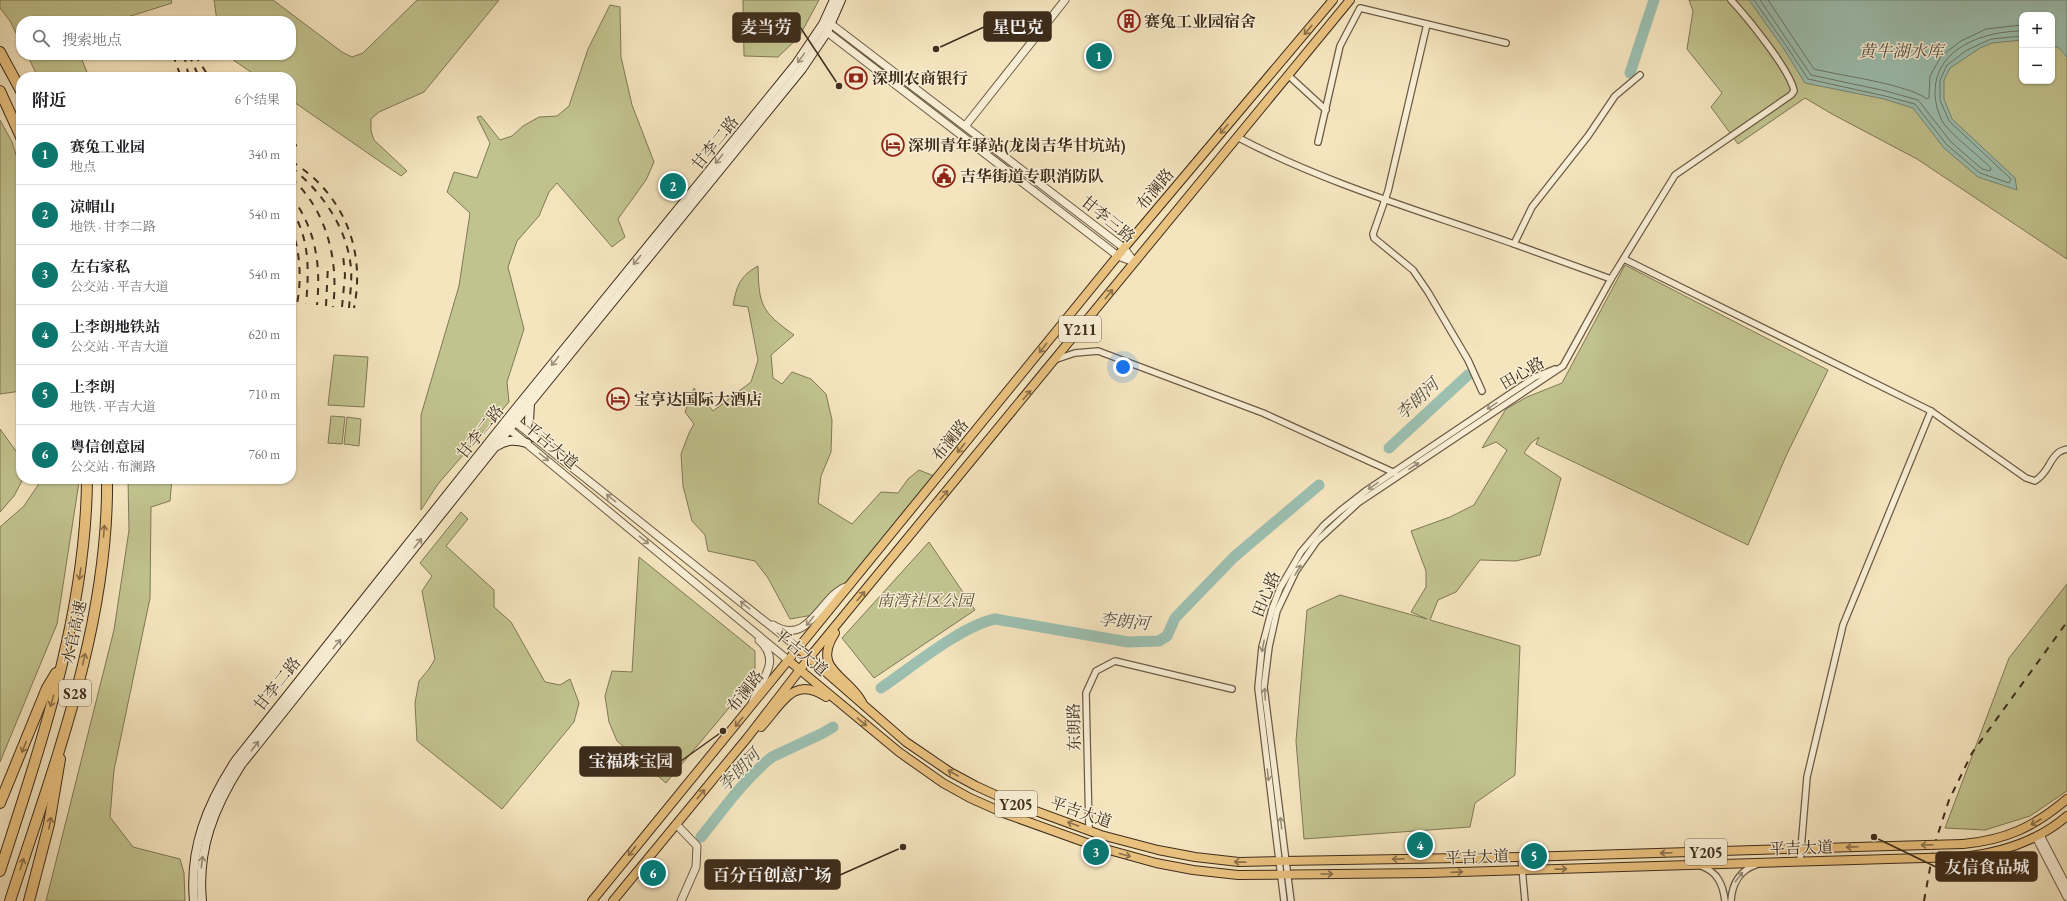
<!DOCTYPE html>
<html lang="zh">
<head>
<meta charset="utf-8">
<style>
  body { margin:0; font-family:"EB Garamond","Noto Serif SC",serif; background:#f2f2f2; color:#202124 }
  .controls { position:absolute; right:12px; top:12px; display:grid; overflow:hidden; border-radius:8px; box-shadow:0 1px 3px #0004 }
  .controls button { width:36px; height:36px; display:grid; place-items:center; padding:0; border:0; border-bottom:1px solid #e0e0e0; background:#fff; color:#202124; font:20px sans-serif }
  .you { position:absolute; left:1123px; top:367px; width:14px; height:14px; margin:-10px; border:3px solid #fff; border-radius:50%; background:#1a73e8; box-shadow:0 0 0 6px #1a73e833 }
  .badge { display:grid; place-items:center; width:26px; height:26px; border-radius:50%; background:#0f766e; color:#fff; font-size:13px; font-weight:700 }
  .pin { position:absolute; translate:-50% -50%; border:2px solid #fff; box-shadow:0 1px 4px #0006 }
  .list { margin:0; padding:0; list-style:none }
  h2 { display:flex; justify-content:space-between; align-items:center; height:52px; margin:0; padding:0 16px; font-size:17px }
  h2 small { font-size:13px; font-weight:400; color:#757577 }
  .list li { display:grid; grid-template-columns:26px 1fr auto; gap:12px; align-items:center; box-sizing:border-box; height:60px; padding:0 16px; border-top:1px solid #e0e0e0 }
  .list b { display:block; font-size:15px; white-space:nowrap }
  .list p { margin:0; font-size:13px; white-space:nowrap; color:#757577 }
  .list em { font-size:13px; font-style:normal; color:#757577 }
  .icon { flex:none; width:22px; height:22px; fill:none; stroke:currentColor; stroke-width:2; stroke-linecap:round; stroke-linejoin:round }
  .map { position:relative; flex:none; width:2067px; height:901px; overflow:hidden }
  .search { position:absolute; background:#fff; box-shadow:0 1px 3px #0004; left:16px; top:16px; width:280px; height:44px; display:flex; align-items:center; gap:10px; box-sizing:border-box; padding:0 14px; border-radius:16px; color:#757577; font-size:15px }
  .panel { position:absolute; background:#fff; box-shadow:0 1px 3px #0004; left:16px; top:72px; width:280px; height:412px; border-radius:16px }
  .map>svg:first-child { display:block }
  .green { fill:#c1c38f; stroke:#807856; fill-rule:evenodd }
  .water { fill:#9cbfb0; stroke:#768575 }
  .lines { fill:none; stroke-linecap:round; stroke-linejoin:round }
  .shore { stroke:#6d7666; stroke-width:1 }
  .river { stroke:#9cbfb0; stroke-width:11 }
  .minor-casing { stroke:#6c5b45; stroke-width:8 }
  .tertiary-casing { stroke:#6c5b45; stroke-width:9 }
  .secondary-casing { stroke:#3e2d1c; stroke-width:10 }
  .primary-casing { stroke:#3e2d1c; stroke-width:10 }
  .motorway-casing { stroke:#3e2d1c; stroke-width:12 }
  .minor { stroke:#f8eed5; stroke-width:5.5 }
  .tertiary { stroke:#f8eed5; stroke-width:7 }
  .secondary { stroke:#f8eed5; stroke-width:8 }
  .primary { stroke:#eac280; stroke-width:8 }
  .motorway { stroke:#eac280; stroke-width:10 }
  .rail { stroke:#3e2d1c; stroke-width:2; stroke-dasharray:7 7; stroke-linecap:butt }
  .primary-bridge-casing { stroke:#3e2d1c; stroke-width:10; stroke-linecap:butt }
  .primary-bridge { stroke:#eac280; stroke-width:8 }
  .oneway { stroke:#8b7049 }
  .oneway2 { stroke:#9b8e78 }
  .labels { text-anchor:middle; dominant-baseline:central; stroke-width:3; stroke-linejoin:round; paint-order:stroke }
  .shield { fill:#f8eed5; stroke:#766754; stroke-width:1 }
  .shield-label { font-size:15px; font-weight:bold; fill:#3e2d1c }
  .poi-label { font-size:16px; font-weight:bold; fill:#3e2d1c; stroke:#f8eed5; text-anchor:start }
  .street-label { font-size:16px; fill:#3e2d1c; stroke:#f8eed5 }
  .park-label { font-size:16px; font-style:italic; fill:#5f5239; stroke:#f8eed5 }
  .water-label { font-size:17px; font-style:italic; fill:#565241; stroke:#f8eed5 }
  .leader { fill:none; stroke:#3e2d1c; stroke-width:1.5 }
  .callout-dot { fill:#3e2d1c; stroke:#f8eed5; stroke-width:1.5 }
  .callout { fill:#3e2d1c; stroke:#3e2d1c; stroke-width:1.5 }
  .callout-label { font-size:17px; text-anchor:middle; font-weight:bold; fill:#fff }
</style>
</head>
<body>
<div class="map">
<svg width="2067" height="901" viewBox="0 0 2067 901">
  <rect width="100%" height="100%" fill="#f5e5bf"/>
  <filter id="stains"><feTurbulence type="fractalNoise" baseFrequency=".005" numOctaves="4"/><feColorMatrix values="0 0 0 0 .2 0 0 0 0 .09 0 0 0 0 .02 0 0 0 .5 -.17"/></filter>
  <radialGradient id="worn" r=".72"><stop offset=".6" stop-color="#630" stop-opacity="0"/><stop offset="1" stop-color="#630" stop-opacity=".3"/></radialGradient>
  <!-- green -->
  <g class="green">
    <polygon points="0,0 171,0 172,3 115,21 21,21 21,43 10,21 0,8"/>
    <polygon points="214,0 273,0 342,52 352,57 363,53 417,0 499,0 424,92 379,112 371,119 371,131 374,140 407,171 401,176 291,100 291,77 258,77 226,55 291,55 291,21 217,21"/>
    <polygon points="743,0 819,0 799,37 778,57 744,56"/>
    <path d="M1689,0H2067V259L1917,159L1832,114L1805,98L1738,144L1711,107L1722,93L1687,49L1693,11ZM2022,15H2052V81H2022Z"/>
    <polygon points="610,5 620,7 621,57 632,105 654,162 646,180 618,219 625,237 612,247 557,183 549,192 539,216 517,241 508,267 524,329 507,382 509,402 438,484 421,510 421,415 459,286 470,213 447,192 454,172 477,178 490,143 477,117 481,116 500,140 512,136 523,126 539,117 557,116 569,106 588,49"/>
    <polygon points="27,55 80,55 89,77 38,77"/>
    <polygon points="0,120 12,142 21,171 21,391 0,394"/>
    <polygon points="1625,265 1828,370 1786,456 1748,545 1536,444 1539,437 1531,443 1524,453 1561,478 1540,555 1516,561 1480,560 1456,592 1438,600 1430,620 1520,646 1515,775 1475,803 1470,827 1304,839 1296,741 1307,610 1340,595 1427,619 1411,612 1426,587 1426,571 1411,531 1450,517 1474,505 1507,450 1496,442 1482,448 1506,409 1527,397 1562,383"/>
    <path d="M758,266C759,306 761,311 794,335L771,355L773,378L782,384L792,372L811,379L826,394L832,420L831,452L821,476L818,503L852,524L881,492L898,493L908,479L919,470L934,476L826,608L813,615L790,619L768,578L755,561L708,551L705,535L692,521L683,486L681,454L689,433L694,424L685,412L694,388L713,411L751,382L758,360L748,307L733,305C737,285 740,276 758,266Z"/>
    <polygon points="334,355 368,357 364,407 328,405"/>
    <polygon points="331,416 345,417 342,444 328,443"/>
    <polygon points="347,417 361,419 359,446 344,444"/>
    <polygon points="0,429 21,458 21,479 23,479 14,496 0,512"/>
    <polygon points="42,479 79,479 79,482 57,624 0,762 0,527 24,506"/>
    <polygon points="128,479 172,479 170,501 151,507 150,598 114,770 110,817 133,847 180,859 184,873 185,901 46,901 114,630 129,530"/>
    <polygon points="461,512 468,519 446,546 494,590 494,607 511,622 545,682 560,685 570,679 579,703 574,722 502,809 417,741 415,703 419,681 429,669 435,659 422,591 432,576 420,563"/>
    <polygon points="929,542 975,610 874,678 842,638"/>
    <polygon points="639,557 755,651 755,677 666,783 617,741 609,722 605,696 612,671 632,672"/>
    <polygon points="2067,584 2067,791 2030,816 1985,830 1945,828 2009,658"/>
  </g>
  <!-- water -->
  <polygon class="water" points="1749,0 2067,0 2067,57 2059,48 2052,45 2052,15 2022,15 2022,40 1992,43 1980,48 1950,68 1944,80 1944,99 1952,119 2015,178 2017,190 1978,177 1944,148 1913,108 1884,99 1805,83 1784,49"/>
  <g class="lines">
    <!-- shore -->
    <g class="shore">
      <polyline points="1754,0 1787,47 1808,79 1885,96 1915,104 1947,145 1980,173 2009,183 2011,179 1949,121 1940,100 1940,80 1947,65 1967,50 1991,39 2022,36"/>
      <path d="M1760,0L1811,75L1886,91L1918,100L1951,142L1982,169L1990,171L1991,168C1978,155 1955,138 1944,124C1938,115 1935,102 1935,92C1935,48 1984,31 2022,31"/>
      <path d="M1768,0L1814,69C1842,76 1907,84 1927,99L1929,98L1930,76L1941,56L1961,41L1986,29L2022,25"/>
    </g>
    <!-- river -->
    <g class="river">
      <polyline points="1630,73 1654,0"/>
      <polyline points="1389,448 1468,375"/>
      <path d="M881,688C912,667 961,626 995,619L1128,642L1159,641L1167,636L1175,618L1234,557L1319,485"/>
      <path d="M701,837C723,810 744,779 772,757L823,733L833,727"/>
    </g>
    <!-- minor casing -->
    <g class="minor-casing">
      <g id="minor">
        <polyline points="1427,24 1388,191 1373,234 1374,238 1413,270 1428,292 1468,360 1482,391"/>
        <polyline points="1288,75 1326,110"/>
        <path d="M1237,137C1324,183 1421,211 1514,244L1532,207L1588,136L1615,96L1640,75"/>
        <polyline points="1318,142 1340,46 1360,8 1506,43"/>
        <polyline points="1514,244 1611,279"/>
        <path d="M1624,259L1931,411L2026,478L2035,481C2050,471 2048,461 2058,453C2060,451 2064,450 2067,449"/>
        <polyline points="1057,359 1075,353 1098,351 1263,413 1395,473"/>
        <polyline points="1089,830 1086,693 1096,671 1115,661 1232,689"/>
        <polyline points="1521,857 1525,901"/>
        <polyline points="1800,861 1807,777 1843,625 1931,411"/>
        <path d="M1701,866C1718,872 1723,885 1725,901"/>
        <polyline points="1284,901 1258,688 1262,647 1272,609 1280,588 1301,552 1324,525 1340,511 1367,490 1535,377 1555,369"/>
        <path d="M1291,901L1264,687L1269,647L1277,611L1296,571L1317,541L1358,503L1563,366L1611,279L1675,175L1791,95L1794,91C1791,71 1746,16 1731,0"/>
        <path d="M1731,901C1732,884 1740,870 1756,865"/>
      </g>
    </g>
    <!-- tertiary casing -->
    <g class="tertiary-casing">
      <g id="tertiary">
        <polygon points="823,24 831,24 1124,248 1134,262 1118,256 827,32"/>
        <polyline points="966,125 1065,0"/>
        <path d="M773,625C810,648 820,594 848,586"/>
        <polyline points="788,660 509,429 506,421 515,422 797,647"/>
        <path d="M752,704C758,682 784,662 759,640"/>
        <polyline points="676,824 697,846 696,867 681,901"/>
        <polyline points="2040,835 2067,887"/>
        <polyline points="2036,837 2067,897"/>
      </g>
    </g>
    <!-- secondary casing -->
    <g class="secondary-casing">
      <g id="secondary">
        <polyline points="530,403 529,422 534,437"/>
        <path d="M497,446C507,439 516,440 527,443"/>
        <path d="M194,901C189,849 207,804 236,760L513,412L796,64L823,24L834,0"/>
        <path d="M202,901C197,850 214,807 241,765L522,413L802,69L827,32L841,0"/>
      </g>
    </g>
    <!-- primary casing -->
    <g class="primary-casing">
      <g id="primary">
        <path d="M835,633C811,670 848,675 862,702"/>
        <polyline points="797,647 906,742 950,772 976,786 1011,802 1101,835 1158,850 1195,857 1239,862 1283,861 1521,857 1891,846"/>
        <polyline points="788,660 899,752 943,783 970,798 1006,814 1098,847 1156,863 1193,870 1238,875 1427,873 1888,859"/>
        <path d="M761,727C781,706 793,674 826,697"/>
        <path d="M1963,844C2006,840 2034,827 2067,799"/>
        <path d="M1961,857C2001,853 2037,842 2067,816"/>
        <polyline points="592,901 1124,248 1333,0"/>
        <polyline points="613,901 748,737 809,658 1350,0"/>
      </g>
    </g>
    <!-- motorway casing -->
    <g class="motorway-casing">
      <g id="motorway">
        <polyline points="0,52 21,91"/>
        <polyline points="0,91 21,137"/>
        <polyline points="0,803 47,688 56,673"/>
        <path d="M0,871C41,744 86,614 87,479"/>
        <path d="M10,901C54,765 109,624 107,479"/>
        <polyline points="29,901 49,824 60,759"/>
      </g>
    </g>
    <!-- minor -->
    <use href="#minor" class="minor"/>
    <!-- tertiary -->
    <use href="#tertiary" class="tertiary"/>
    <!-- secondary -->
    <use href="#secondary" class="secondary"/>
    <!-- primary -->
    <use href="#primary" class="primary"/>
    <!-- motorway -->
    <use href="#motorway" class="motorway"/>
    <!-- rail -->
    <g class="rail">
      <polyline points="173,55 181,77"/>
      <polyline points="184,55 189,77"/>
      <polyline points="189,55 199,77"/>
      <polyline points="195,55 209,77"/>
      <polyline points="291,142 297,146"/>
      <path d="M291,161C343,193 366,249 354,308"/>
      <path d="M291,167C322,192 347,227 351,268C352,281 350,295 349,308"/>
      <path d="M291,178C327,210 339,261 333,307"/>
      <path d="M291,196C316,229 321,265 317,305"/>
      <path d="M291,209C310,238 309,271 306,304"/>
      <path d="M291,226C300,251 302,278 297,304"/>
      <polyline points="326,306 328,265"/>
      <polyline points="342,307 345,275 343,255"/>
      <polyline points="1924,901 1934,846 1949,800 1972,753 2067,622"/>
    </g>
    <!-- primary-bridge casing -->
    <g class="primary-bridge-casing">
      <g id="primary-bridge">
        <polyline points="1891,846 1963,844"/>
        <polyline points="1888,859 1961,857"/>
      </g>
    </g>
    <!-- primary-bridge -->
    <use href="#primary-bridge" class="primary-bridge"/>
  </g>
  <!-- one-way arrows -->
  <defs><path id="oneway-shaft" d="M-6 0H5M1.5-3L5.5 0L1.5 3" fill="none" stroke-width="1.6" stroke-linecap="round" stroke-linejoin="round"/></defs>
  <g class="oneway">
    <use href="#oneway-shaft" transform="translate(1308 30) rotate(130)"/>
    <use href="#oneway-shaft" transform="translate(1224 129) rotate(130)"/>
    <use href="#oneway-shaft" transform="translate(1109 294) rotate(-51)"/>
    <use href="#oneway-shaft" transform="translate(1043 348) rotate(129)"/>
    <use href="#oneway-shaft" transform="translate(1027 395) rotate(-50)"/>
    <use href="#oneway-shaft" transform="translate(961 448) rotate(129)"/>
    <use href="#oneway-shaft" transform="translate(944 495) rotate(-50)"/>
    <use href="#oneway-shaft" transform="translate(104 531) rotate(-85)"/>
    <use href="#oneway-shaft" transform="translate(80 574) rotate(98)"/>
    <use href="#oneway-shaft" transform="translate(861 596) rotate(-50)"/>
    <use href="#oneway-shaft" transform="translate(84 659) rotate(-77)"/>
    <use href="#oneway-shaft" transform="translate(52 701) rotate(106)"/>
    <use href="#oneway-shaft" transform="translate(739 722) rotate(129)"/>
    <use href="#oneway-shaft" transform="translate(862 722) rotate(40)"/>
    <use href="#oneway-shaft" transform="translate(24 747) rotate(112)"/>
    <use href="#oneway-shaft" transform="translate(953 773) rotate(-150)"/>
    <use href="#oneway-shaft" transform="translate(701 794) rotate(-51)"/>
    <use href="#oneway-shaft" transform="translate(2036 822) rotate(150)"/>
    <use href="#oneway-shaft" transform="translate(50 823) rotate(-79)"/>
    <use href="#oneway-shaft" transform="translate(1073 824) rotate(-160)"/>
    <use href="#oneway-shaft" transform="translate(1927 845) rotate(178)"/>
    <use href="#oneway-shaft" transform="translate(1852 847) rotate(178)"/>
    <use href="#oneway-shaft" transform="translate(632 851) rotate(129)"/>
    <use href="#oneway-shaft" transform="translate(1666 853) rotate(178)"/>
    <use href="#oneway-shaft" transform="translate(1125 855) rotate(15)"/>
    <use href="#oneway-shaft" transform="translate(1398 859) rotate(179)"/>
    <use href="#oneway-shaft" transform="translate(1240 862) rotate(-178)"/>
    <use href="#oneway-shaft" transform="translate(22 864) rotate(-72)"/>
    <use href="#oneway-shaft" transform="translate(1561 869) rotate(-1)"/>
    <use href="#oneway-shaft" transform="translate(1457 872) rotate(-2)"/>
    <use href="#oneway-shaft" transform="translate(1327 874)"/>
  </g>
  <g class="oneway2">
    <use href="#oneway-shaft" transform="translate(801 58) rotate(126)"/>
    <use href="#oneway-shaft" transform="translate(719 159) rotate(129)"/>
    <use href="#oneway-shaft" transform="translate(637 260) rotate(129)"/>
    <use href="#oneway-shaft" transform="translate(555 361) rotate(129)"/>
    <use href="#oneway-shaft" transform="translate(1492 406) rotate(146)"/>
    <use href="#oneway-shaft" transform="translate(544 457) rotate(40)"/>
    <use href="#oneway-shaft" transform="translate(1414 466) rotate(-33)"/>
    <use href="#oneway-shaft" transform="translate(1373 486) rotate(146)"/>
    <use href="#oneway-shaft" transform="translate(611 498) rotate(-141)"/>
    <use href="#oneway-shaft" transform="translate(644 540) rotate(40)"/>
    <use href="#oneway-shaft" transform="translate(418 543) rotate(-51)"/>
    <use href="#oneway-shaft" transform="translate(1298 570) rotate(-59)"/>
    <use href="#oneway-shaft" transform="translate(745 605) rotate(-141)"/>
    <use href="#oneway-shaft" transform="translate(810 621) rotate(129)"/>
    <use href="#oneway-shaft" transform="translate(337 644) rotate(-51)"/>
    <use href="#oneway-shaft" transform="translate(1263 646) rotate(101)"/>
    <use href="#oneway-shaft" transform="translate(1265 694) rotate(-93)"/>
    <use href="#oneway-shaft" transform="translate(255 746) rotate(-53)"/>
    <use href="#oneway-shaft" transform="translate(1268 775) rotate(83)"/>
    <use href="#oneway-shaft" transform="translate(1281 823) rotate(-97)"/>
    <use href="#oneway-shaft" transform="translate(202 862) rotate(-83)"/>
    <use href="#oneway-shaft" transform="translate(1739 877) rotate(-53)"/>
  </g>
  <!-- icons -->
  <defs>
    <g id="building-ring" transform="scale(1.15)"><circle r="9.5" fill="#f8eed5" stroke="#8f2418" stroke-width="1.5"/><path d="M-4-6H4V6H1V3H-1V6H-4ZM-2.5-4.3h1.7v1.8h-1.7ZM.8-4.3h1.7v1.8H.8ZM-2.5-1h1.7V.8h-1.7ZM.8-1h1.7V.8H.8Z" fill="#8f2418"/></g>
    <g id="bank-ring" transform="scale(1.15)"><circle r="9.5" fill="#f8eed5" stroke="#8f2418" stroke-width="1.5"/><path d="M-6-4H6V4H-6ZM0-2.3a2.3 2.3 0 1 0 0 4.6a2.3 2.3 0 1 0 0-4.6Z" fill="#8f2418"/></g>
    <g id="hotel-ring" transform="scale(1.15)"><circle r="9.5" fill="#f8eed5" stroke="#8f2418" stroke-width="1.5"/><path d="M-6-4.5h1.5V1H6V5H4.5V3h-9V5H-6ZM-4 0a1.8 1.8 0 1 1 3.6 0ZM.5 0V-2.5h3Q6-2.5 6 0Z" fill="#8f2418"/></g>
    <g id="civic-ring" transform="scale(1.15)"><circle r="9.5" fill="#f8eed5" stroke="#8f2418" stroke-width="1.5"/><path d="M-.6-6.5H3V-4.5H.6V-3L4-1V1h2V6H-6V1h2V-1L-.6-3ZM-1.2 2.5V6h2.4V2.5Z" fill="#8f2418"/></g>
  </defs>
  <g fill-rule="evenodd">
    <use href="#building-ring" x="1129" y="21"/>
    <use href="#bank-ring" x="856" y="78"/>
    <use href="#hotel-ring" x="893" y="145"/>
    <use href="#civic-ring" x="944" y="176"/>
    <use href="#hotel-ring" x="618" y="399"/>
  </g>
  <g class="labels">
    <!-- shield labels -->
    <g class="shield">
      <rect x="1059" y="316" width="42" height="26" rx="3"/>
      <rect x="59" y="680" width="32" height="26" rx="3"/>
      <rect x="995" y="791" width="42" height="26" rx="3"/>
      <rect x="1685" y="839" width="42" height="26" rx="3"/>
    </g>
    <g class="shield-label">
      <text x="1080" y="329">Y211</text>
      <text x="75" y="693">S28</text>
      <text x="1016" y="804">Y205</text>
      <text x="1706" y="852">Y205</text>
    </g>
    <!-- poi labels -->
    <g class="poi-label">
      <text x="1144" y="21">赛兔工业园宿舍</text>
      <text x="872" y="78">深圳农商银行</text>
      <text x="908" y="145">深圳青年驿站(龙岗吉华甘坑站)</text>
      <text x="960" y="176">吉华街道专职消防队</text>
      <text x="634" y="399">宝亨达国际大酒店</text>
    </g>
    <!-- street labels -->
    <g class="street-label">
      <text transform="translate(715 143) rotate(-51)">甘李二路</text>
      <text transform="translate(1155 189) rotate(-50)">布澜路</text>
      <text transform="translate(1108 219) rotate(39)">甘李三路</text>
      <text transform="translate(1522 373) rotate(-30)">田心路</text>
      <text transform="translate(480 432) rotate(-51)">甘李二路</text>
      <text transform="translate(950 440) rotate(-51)">布澜路</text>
      <text transform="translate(551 445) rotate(40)">平吉大道</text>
      <text transform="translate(1266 594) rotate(-68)">田心路</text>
      <text transform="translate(74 632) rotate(-78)">水官高速</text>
      <text transform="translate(801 652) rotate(40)">平吉大道</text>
      <text transform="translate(277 684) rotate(-51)">甘李二路</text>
      <text transform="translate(745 691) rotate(-51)">布澜路</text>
      <text transform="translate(1074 727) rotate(-91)">东朗路</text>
      <text transform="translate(1081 812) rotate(19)">平吉大道</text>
      <text transform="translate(1801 848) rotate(-2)">平吉大道</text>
      <text transform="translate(1477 857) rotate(-2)">平吉大道</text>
    </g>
    <!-- park labels -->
    <g class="park-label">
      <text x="925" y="600">南湾社区公园</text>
    </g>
    <!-- water labels -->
    <g class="water-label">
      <text x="1901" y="51">黄牛湖水库</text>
      <text transform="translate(1417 399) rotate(-43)">李朗河</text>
      <text transform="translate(1124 621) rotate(5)">李朗河</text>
      <text transform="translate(739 770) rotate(-46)">李朗河</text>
    </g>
  </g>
  <!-- callouts -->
  <path class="leader" d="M936 49L984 27M839 86L800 27M723 731L681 761M1874 837L1936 867M903 847L840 875"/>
  <g class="callout-dot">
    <circle cx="936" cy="49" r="4"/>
    <circle cx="839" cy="86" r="4"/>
    <circle cx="723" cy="731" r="4"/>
    <circle cx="1874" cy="837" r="4"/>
    <circle cx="903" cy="847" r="4"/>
  </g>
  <g class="callout">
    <rect x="984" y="12" width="67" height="29" rx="4"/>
    <rect x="733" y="13" width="67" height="29" rx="4"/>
    <rect x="580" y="747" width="101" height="29" rx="4"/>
    <rect x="1936" y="852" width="101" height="29" rx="4"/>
    <rect x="705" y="860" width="135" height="29" rx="4"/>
  </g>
  <g class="callout-label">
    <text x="1018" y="33">星巴克</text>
    <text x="766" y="33">麦当劳</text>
    <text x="631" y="767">宝福珠宝园</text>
    <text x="1987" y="873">友信食品城</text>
    <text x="772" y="881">百分百创意广场</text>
  </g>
  <rect width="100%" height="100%" filter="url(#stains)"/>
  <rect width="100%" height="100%" fill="url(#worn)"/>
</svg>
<div class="controls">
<button>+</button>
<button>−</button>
</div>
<div class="you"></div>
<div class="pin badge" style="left:1099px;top:56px">1</div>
<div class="pin badge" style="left:673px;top:186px">2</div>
<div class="pin badge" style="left:1096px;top:852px">3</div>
<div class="pin badge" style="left:1420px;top:845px">4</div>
<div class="pin badge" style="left:1534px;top:856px">5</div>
<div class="pin badge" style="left:653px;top:873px">6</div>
<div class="search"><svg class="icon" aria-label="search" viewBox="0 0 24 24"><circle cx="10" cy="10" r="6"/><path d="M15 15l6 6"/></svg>搜索地点</div>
<section class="panel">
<h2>附近<small>6个结果</small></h2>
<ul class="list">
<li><span class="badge">1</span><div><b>赛兔工业园</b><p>地点</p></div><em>340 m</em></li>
<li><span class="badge">2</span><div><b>凉帽山</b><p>地铁 · 甘李二路</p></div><em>540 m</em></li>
<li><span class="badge">3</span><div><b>左右家私</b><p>公交站 · 平吉大道</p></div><em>540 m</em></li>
<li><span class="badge">4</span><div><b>上李朗地铁站</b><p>公交站 · 平吉大道</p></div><em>620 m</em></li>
<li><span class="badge">5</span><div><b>上李朗</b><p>地铁 · 平吉大道</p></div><em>710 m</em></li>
<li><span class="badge">6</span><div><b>粤信创意园</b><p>公交站 · 布澜路</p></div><em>760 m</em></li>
</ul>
</section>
</div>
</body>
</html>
